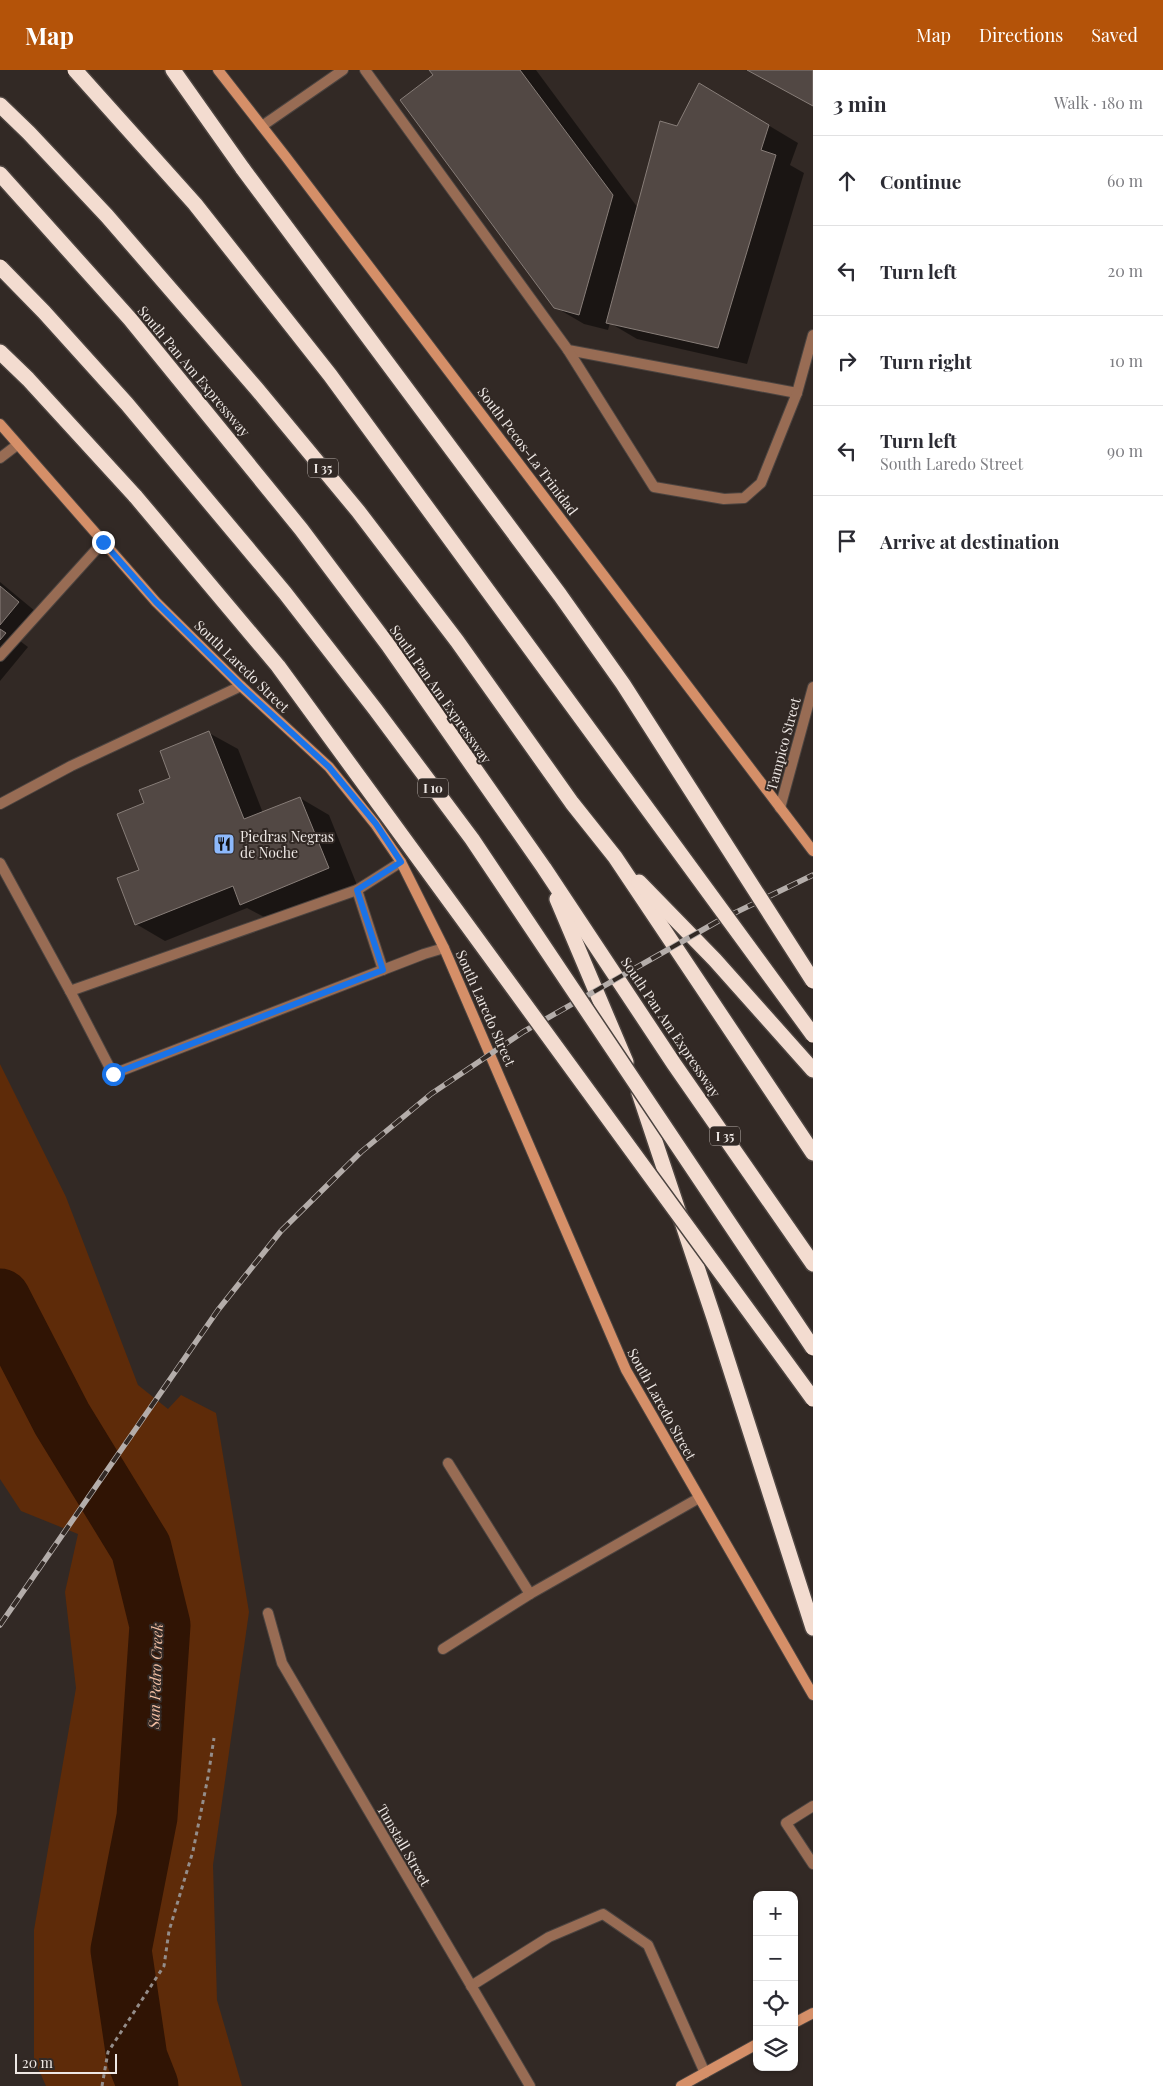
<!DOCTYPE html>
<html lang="en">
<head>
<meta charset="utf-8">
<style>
  body { margin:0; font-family:"Playfair Display",serif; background:#f2f2f3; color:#2b2b33 }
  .controls { position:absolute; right:15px; bottom:15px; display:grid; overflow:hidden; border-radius:10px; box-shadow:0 1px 4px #0004 }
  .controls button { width:45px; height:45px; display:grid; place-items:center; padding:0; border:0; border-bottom:1px solid #e1e1e2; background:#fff; color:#2b2b33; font:25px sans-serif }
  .scale { position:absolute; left:15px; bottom:12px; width:102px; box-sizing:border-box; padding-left:5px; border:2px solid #eee8e5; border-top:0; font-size:14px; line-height:18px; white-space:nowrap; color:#eee8e5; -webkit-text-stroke:4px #322925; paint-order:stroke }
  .stop { position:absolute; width:15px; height:15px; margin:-11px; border:4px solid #1a73e8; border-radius:50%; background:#fff }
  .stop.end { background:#1a73e8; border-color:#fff; box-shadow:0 1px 5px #0008 }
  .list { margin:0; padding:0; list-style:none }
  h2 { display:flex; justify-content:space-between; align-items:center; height:65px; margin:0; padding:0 20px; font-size:21px }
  h2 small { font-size:16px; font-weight:400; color:#7c7c81 }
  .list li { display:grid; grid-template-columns:32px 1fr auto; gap:15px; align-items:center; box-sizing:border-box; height:90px; padding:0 20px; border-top:1px solid #e1e1e2 }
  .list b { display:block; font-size:19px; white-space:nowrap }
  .list p { margin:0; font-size:16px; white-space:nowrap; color:#7c7c81 }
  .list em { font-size:16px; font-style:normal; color:#7c7c81 }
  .icon { flex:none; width:28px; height:28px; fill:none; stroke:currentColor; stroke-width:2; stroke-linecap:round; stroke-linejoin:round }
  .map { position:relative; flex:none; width:813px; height:2016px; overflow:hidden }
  header { display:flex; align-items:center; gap:30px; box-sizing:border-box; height:70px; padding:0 25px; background:#b45309; color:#fff }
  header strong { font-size:24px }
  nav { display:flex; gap:28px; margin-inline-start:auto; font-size:18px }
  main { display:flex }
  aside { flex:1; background:#fff }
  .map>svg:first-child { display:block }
  .green { fill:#5e2b09 }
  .shadow { fill:#0007 }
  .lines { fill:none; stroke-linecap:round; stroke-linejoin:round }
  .river { stroke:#301404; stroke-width:61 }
  .building { fill:#524844; stroke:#877d78 }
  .service-casing { stroke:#4c4440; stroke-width:12 }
  .minor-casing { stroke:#4c4440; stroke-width:12 }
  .secondary-casing { stroke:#4c4440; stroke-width:12 }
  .motorway-casing { stroke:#4c4440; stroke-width:18 }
  .path { stroke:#948d8a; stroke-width:3; stroke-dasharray:4 4; stroke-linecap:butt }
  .service { stroke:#986c54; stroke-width:10 }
  .minor { stroke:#986c54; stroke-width:10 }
  .secondary { stroke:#d58f68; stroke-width:10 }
  .motorway { stroke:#f3dcd0; stroke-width:15 }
  .rail-casing { stroke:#b4adaa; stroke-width:5.5 }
  .rail { stroke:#322925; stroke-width:4; stroke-dasharray:11; stroke-linecap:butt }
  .motorway-bridge-casing { stroke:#4c4440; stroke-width:18; stroke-linecap:butt }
  .motorway-bridge { stroke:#f3dcd0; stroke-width:15 }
  .route { stroke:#1a73e8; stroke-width:6 }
  .labels { text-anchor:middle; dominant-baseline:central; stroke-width:4; stroke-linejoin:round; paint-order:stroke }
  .shield { fill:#322925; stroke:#b6afab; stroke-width:1 }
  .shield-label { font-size:12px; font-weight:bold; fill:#eee8e5 }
  .street-label { font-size:14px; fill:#eee8e5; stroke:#322925 }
  .poi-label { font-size:14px; fill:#eee8e5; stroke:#322925; text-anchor:start }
  .water-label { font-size:15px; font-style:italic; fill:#f4c0a4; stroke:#322925 }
</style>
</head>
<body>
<header>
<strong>Map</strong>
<nav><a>Map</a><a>Directions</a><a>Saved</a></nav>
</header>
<main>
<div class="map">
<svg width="813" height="2016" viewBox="0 0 813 2016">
  <rect width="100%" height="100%" fill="#322925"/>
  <!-- green -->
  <polygon class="green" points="0,994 66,1127 138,1315 168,1339 181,1325 216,1343 249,1542 213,1795 217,1930 242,2016 46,2016 34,1989 34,1860 76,1618 65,1522 78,1464 21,1441 0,1409"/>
  <!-- shadow -->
  <g class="shadow">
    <polygon points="431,0 536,0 638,138 677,58 728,31 798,73 790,95 804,103 747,294 637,269 610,253 608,260 584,254 555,237"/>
    <polygon points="0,512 41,546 20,571 28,577 0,611"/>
    <polygon points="209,663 238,679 263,743 300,728 329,745 357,815 270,850 247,838 165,871 136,854 146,734 172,708"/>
  </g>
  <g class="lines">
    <!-- river -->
    <polyline class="river" points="0,1229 62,1349 141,1478 160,1555 147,1747 121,1880 137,1988 148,2016"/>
  </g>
  <!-- building -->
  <g class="building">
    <polygon points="429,0 520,0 613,125 579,245 554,238 400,30 433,5"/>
    <polygon points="747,0 813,0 813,36"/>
    <polygon points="699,13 769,55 761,80 776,85 718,278 606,253 660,51 677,56"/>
    <polygon points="0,516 19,532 0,555"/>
    <polygon points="0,559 6,563 0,570"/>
    <polygon points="209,661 244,749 300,727 329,798 240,835 233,816 135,855 117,808 139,800 117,744 144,733 139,720 170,708 160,681"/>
  </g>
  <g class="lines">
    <!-- service casing -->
    <g class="service-casing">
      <g id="service">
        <polyline points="365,0 568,280 797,323 813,265"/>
        <polyline points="262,56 343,0"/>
        <polyline points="568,280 654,417 724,429 744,428 761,413 797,323"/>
        <polyline points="0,388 17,375"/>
        <polyline points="0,586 103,472"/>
        <polyline points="0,734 71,696 241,616"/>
        <polyline points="0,793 70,921 357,820 401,792"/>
        <polyline points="357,820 383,900"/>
        <polyline points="70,921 113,1004 424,884 444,878"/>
        <polyline points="448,1393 530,1524"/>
        <polyline points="443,1579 530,1524 699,1428"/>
        <polyline points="813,1736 786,1753 813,1794"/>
        <polyline points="471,1916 549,1867 603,1844 648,1875 705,2003"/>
      </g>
    </g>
    <!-- minor casing -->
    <g class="minor-casing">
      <g id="minor">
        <polyline points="780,738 813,617"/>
        <polyline points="268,1543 282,1593 530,2016"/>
      </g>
    </g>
    <!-- secondary casing -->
    <g class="secondary-casing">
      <g id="secondary">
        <polyline points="218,0 286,87 813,781"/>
        <polyline points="0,354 156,532 241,616 329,697 375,754 401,792 444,878 626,1300 813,1625"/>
        <polyline points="794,1953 813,1943"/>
        <polyline points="681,2016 757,1974"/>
      </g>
    </g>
    <!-- motorway casing -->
    <g class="motorway-casing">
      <g id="motorway">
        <polyline points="173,0 243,99"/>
        <polyline points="0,35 29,63 107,146 256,318 358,441 457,571 572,733 615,787 813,1083"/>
        <polyline points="0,104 130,249 301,459 388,575 544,798 674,994 813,1194"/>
        <polyline points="0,282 28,309 136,427"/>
        <polyline points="639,812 715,890 813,1000"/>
        <polyline points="557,829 626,992"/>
        <polyline points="639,1023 714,1248 813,1558"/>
      </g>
    </g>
    <!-- path -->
    <polyline class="path" points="102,2016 108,1982 164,1896 169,1861 193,1781 208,1707 214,1668"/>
    <!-- service -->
    <use href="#service" class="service"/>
    <!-- minor -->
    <use href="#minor" class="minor"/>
    <!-- secondary -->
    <use href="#secondary" class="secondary"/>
    <!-- motorway -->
    <use href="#motorway" class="motorway"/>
    <!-- rail casing -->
    <g class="rail-casing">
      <polyline id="rail" points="0,1555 218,1240 281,1161 361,1082 431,1024 523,962 720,850 813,805"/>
    </g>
    <!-- rail -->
    <use href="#rail" class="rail"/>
    <!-- motorway-bridge casing -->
    <g class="motorway-bridge-casing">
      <g id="motorway-bridge">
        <polyline points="75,0 195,134 330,305 813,965"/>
        <polyline points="243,99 560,525 623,614 813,911"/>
        <polyline points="0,197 44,242 127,334 285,523 375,639 472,769 813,1278"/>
        <polyline points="136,427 278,596 813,1329"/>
      </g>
    </g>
    <!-- motorway-bridge -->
    <use href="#motorway-bridge" class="motorway-bridge"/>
  </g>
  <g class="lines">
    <!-- route -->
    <polyline class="route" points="103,472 156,532 241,616 329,697 376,754 401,792 357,820 383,900 113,1004"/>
  </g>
  <!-- icons -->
  <defs>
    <g id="restaurant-square" transform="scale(1.125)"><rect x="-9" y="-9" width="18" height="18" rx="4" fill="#8db9fc" stroke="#322925"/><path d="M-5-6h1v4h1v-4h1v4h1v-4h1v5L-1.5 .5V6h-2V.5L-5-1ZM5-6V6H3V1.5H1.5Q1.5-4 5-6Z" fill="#111"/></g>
  </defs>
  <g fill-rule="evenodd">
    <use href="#restaurant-square" x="224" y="774"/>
  </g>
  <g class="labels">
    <!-- shield labels -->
    <g class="shield">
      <rect x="308" y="388.5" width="30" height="19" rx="4"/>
      <rect x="418" y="708.5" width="30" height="19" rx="4"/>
      <rect x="710" y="1056.5" width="30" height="19" rx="4"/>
    </g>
    <g class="shield-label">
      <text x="323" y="398">I 35</text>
      <text x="433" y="718">I 10</text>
      <text x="725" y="1066">I 35</text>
    </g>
    <!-- street labels -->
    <g class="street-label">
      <text transform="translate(194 301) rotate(50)">South Pan Am Expressway</text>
      <text transform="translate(528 381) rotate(53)">South Pecos-La Trinidad</text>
      <text transform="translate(242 596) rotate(44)">South Laredo Street</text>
      <text transform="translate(441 624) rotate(55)">South Pan Am Expressway</text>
      <text transform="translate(783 674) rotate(-75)">Tampico Street</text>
      <text transform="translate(486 938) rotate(66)">South Laredo Street</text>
      <text transform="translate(671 957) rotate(56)">South Pan Am Expressway</text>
      <text transform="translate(662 1334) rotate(61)">South Laredo Street</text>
      <text transform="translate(404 1775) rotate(60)">Tunstall Street</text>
    </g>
    <!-- poi labels -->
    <g class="poi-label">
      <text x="240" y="766">Piedras Negras<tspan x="240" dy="16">de Noche</tspan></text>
    </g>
    <!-- water labels -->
    <g class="water-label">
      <text transform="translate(155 1606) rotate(-88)">San Pedro Creek</text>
    </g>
  </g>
</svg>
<div class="controls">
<button>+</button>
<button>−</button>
<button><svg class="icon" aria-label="locate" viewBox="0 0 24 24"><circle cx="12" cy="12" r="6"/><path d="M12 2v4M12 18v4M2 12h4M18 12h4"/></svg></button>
<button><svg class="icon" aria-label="layers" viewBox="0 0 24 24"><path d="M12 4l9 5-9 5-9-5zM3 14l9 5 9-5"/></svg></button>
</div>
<div class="scale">20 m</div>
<div class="stop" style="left:113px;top:1004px"></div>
<div class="stop end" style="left:103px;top:472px"></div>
</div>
<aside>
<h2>3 min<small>Walk · 180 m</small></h2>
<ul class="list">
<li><svg class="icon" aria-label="ahead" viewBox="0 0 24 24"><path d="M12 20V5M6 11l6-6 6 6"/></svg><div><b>Continue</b></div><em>60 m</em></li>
<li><svg class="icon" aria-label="left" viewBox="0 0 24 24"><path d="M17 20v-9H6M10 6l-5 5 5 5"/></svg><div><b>Turn left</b></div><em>20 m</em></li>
<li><svg class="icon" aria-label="right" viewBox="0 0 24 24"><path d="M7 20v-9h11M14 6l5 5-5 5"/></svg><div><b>Turn right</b></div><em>10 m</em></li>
<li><svg class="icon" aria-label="left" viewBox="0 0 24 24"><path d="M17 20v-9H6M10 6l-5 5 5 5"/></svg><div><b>Turn left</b><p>South Laredo Street</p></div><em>90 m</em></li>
<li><svg class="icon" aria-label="arrive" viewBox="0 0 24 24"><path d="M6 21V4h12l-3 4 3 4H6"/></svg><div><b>Arrive at destination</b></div></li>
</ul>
</aside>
</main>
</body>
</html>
